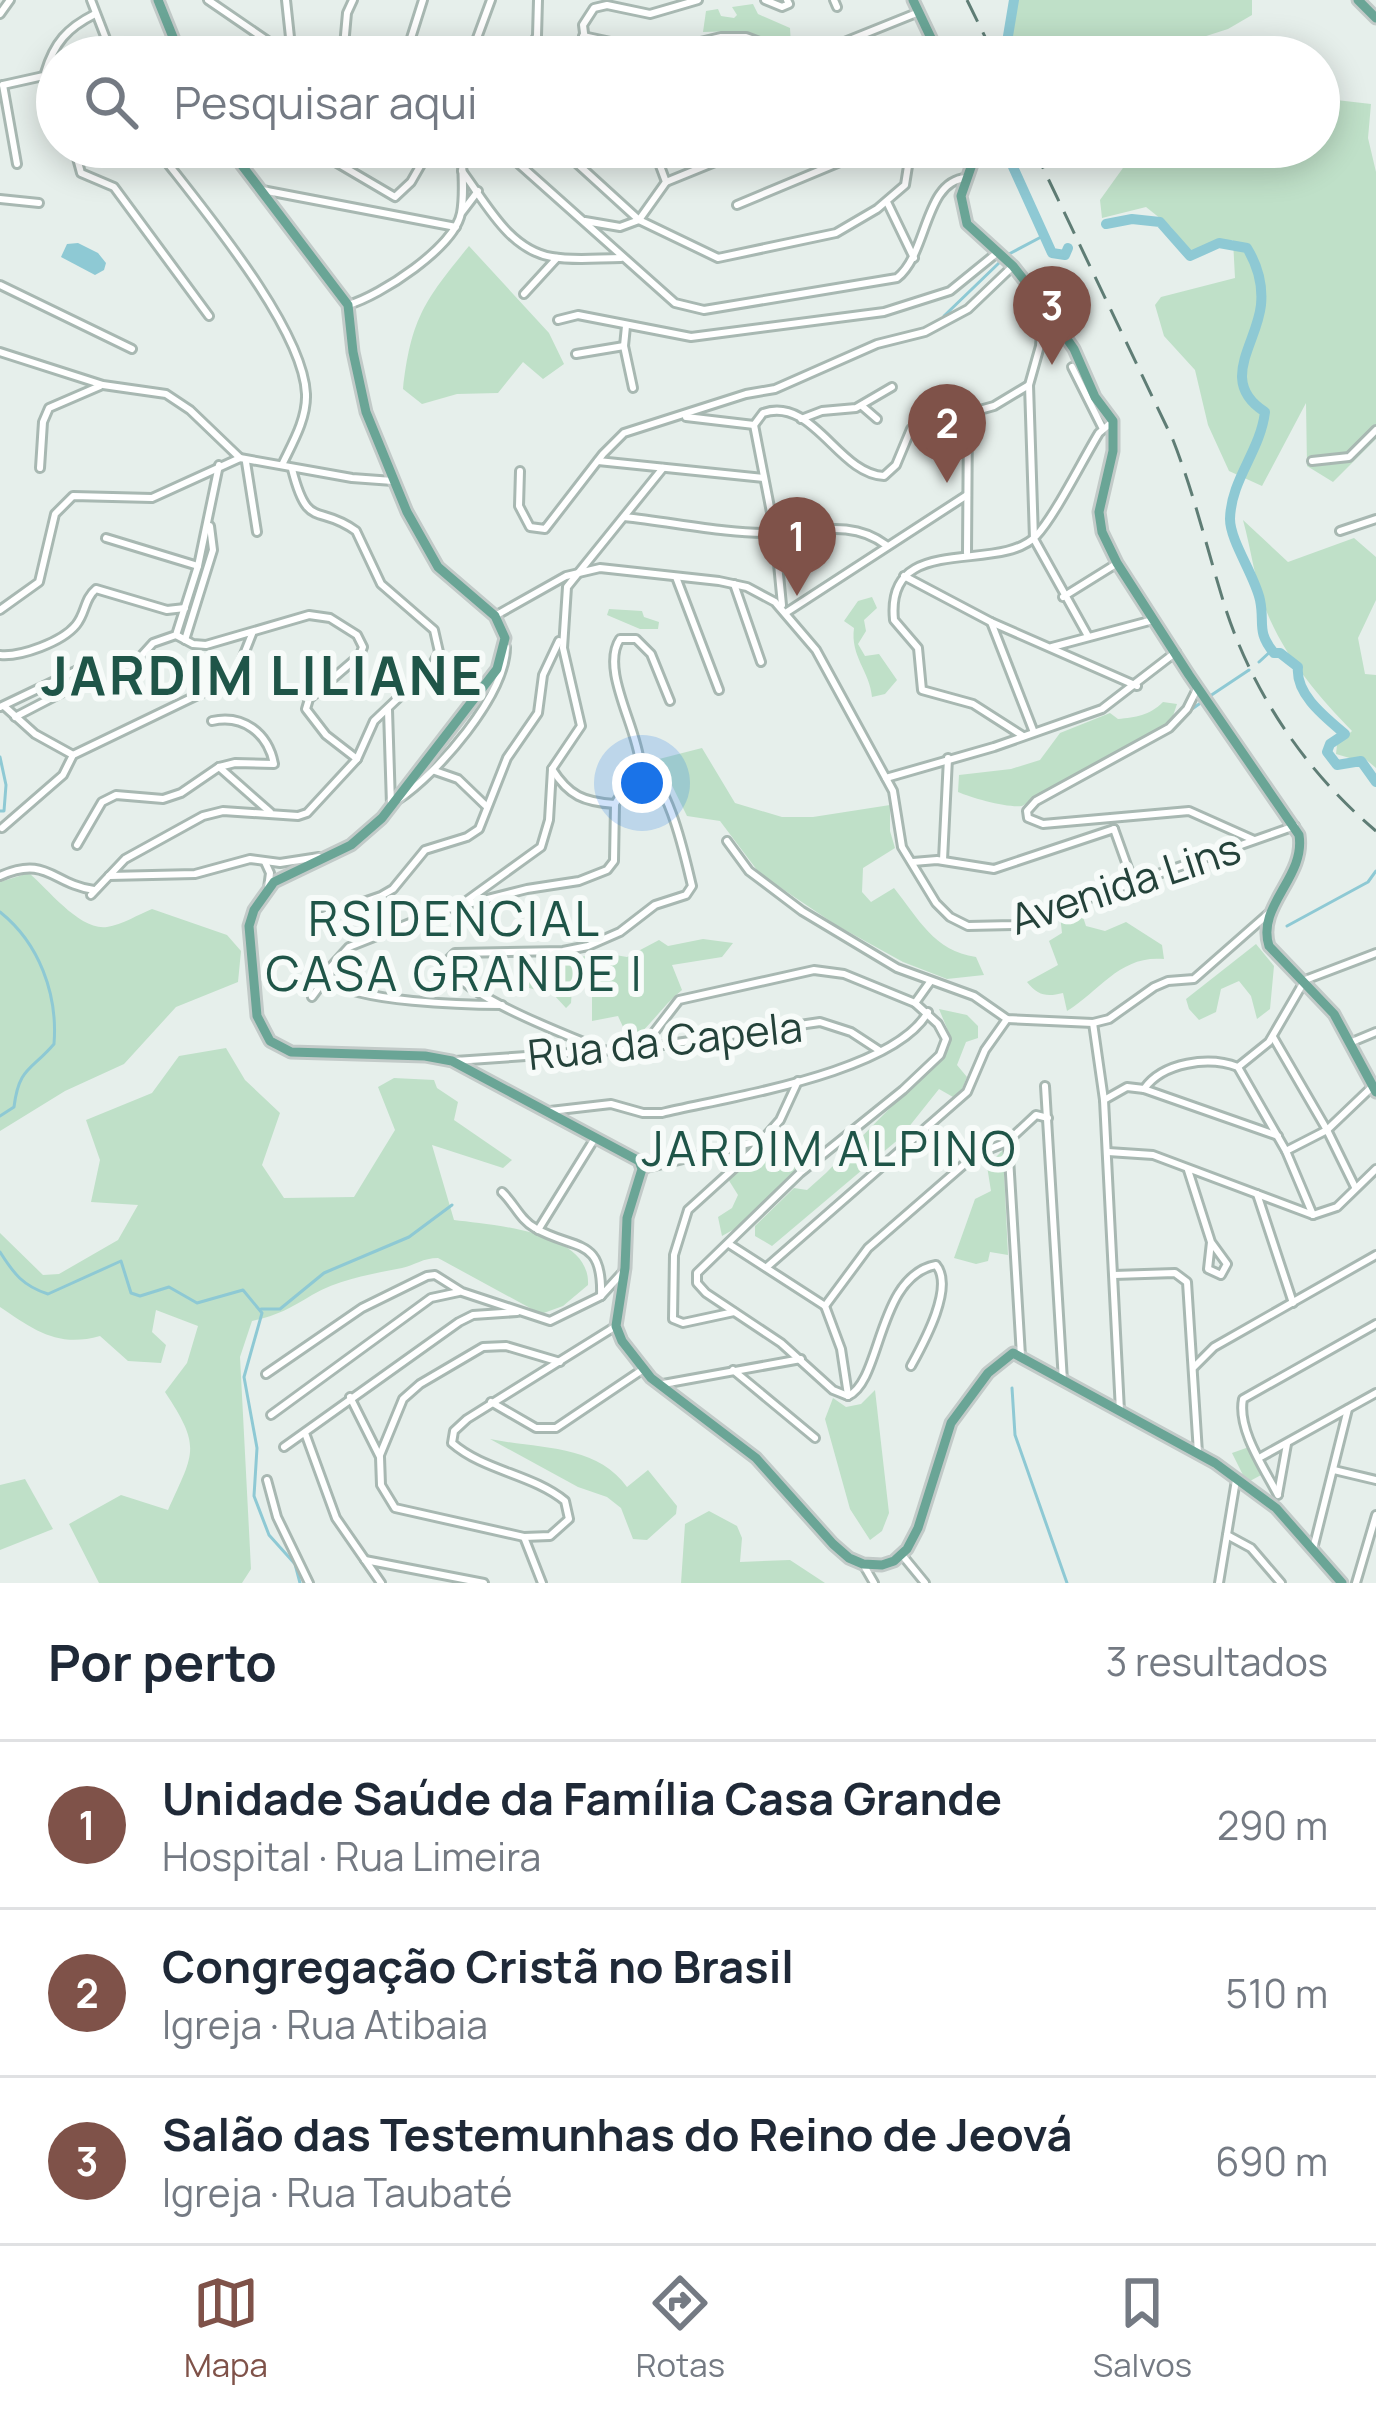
<!DOCTYPE html>
<html lang="pt">
<head>
<meta charset="utf-8">
<style>
  body { margin:0; font-family:Manrope,sans-serif; background:#f6f6f7; color:#1f2937 }
  .you { position:absolute; left:642px; top:783px; width:42px; height:42px; margin:-30px; border:9px solid #fff; border-radius:50%; background:#1a73e8; box-shadow:0 0 0 18px #1a73e833 }
  .badge { display:grid; place-items:center; width:78px; height:78px; border-radius:50%; background:#7f5249; color:#fff; font-size:39px; font-weight:700 }
  .pin { position:absolute; translate:-50% -99px; filter:drop-shadow(0 3px 6px #0008) }
  .pin::after { content:''; position:absolute; top:63px; width:42px; height:36px; background:inherit; clip-path:polygon(0 0,100% 0,50% 100%) }
  .list { margin:0; padding:0; list-style:none }
  h2 { display:flex; justify-content:space-between; align-items:center; height:156px; margin:0; padding:0 48px; font-size:51px }
  h2 small { font-size:39px; font-weight:400; color:#747a83 }
  .list li { display:grid; grid-template-columns:78px 1fr auto; gap:36px; align-items:center; box-sizing:border-box; height:168px; padding:0 48px; border-top:3px solid #e0e1e3 }
  .list b { display:block; font-size:45px; white-space:nowrap }
  .list p { margin:0; font-size:39px; white-space:nowrap; color:#747a83 }
  .list em { font-size:39px; font-style:normal; color:#747a83 }
  .icon { flex:none; width:66px; height:66px; fill:none; stroke:currentColor; stroke-width:2; stroke-linecap:round; stroke-linejoin:round }
  .map { position:relative; flex:none; width:1376px; height:1583px; overflow:hidden }
  .search { position:absolute; background:#fff; box-shadow:0 6px 30px #0003; left:36px; right:36px; top:36px; height:132px; display:flex; align-items:center; gap:30px; box-sizing:border-box; padding:0 42px; border-radius:66px; color:#747a83; font-size:45px }
  .sheet { height:660px; background:#fff }
  nav { display:flex; justify-content:space-around; align-items:center; box-sizing:border-box; height:168px; border-top:3px solid #e0e1e3; background:#fff; font-size:33px; color:#747a83 }
  nav a { display:grid; justify-items:center; gap:6px }
  nav .on { color:#7f5249 }
  .map>svg:first-child { display:block }
  .green { fill:#bfe0c8 }
  .water { fill:#8ec9d4 }
  .lines { fill:none; stroke-linecap:round; stroke-linejoin:round }
  .stream { stroke:#8ec9d4; stroke-width:3 }
  .river { stroke:#8ec9d4; stroke-width:10 }
  .minor-casing { stroke:#a8b8b2; stroke-width:12 }
  .major-casing { stroke:#c2cac8; stroke-width:15 }
  .minor { stroke:#fff; stroke-width:6 }
  .major { stroke:#6aa596; stroke-width:9 }
  .rail { stroke:#5f7d75; stroke-width:3; stroke-dasharray:24 12; stroke-linecap:butt }
  .labels { text-anchor:middle; dominant-baseline:central; stroke-width:12; stroke-linejoin:round; paint-order:stroke }
  .street-label { font-size:42px; fill:#24423a; stroke:#f7fbf9 }
  .quarter-label { font-size:48px; letter-spacing:3px; fill:#1f5548; stroke:#f7fbf9 }
  .district-label { font-size:54px; font-weight:bold; letter-spacing:3px; fill:#1f5548; stroke:#f7fbf9 }
</style>
</head>
<body>
<div class="map">
<svg width="1376" height="1583" viewBox="0 0 1376 1583">
  <rect width="100%" height="100%" fill="#e6efeb"/>
  <!-- green -->
  <g class="green">
    <polygon points="1013,0 1252,0 1252,15 1228,29 1141,57 1020,57 1008,31"/>
    <polygon points="753,4 758,14 790,28 791,45 781,46 739,31 703,32 706,11 718,9 721,16 734,18 737,15 732,7"/>
    <polygon points="1319,98 1371,104 1368,138 1376,172 1376,439 1333,482 1307,466 1306,403 1262,486 1229,471 1208,425 1195,370 1164,336 1155,305 1161,297 1235,278 1233,240 1189,251 1171,227 1146,207 1102,218 1100,200 1138,147 1319,147"/>
    <path d="M469,246L549,333L564,364L543,379L523,362L498,393L457,394L422,404L403,389C411,318 425,300 469,246Z"/>
    <path d="M1243,520L1288,562L1354,538L1376,557V600L1358,638L1365,674L1376,675V768L1363,757L1353,759L1336,754L1337,745L1352,731C1318,696 1284,656 1266,610C1255,582 1251,549 1243,520Z"/>
    <path d="M872,597L877,608L864,620L866,631L858,644L865,656L879,654L897,680L885,694L872,697C870,672 850,656 854,628L844,621L858,601Z"/>
    <polygon points="609,609 642,611 644,617 659,622 658,629 640,629 607,615"/>
    <path d="M1163,702L1177,704L1171,722L1022,806C1007,808 972,798 958,792L959,775L1011,769L1040,760L1060,733L1110,713L1118,719C1136,717 1149,716 1163,702Z"/>
    <path d="M702,748L735,803L782,817H813L890,805V831L895,848L863,868L862,892L871,902L894,888C918,918 934,951 976,957L984,975L947,979L903,962L836,925L760,874L720,821L687,816L659,759Z"/>
    <path d="M29,873C48,889 80,931 107,927C122,925 139,914 152,909L227,935L241,951L238,982L176,1007L124,1064L65,1091L0,1131V882Z"/>
    <path d="M1080,908L1086,926L1105,931L1126,922L1162,945L1164,959C1120,955 1101,990 1067,1011L1063,993C1047,997 1038,996 1027,982L1058,965L1049,941L1062,933L1060,915Z"/>
    <path d="M703,939L733,943L722,957L672,965L682,990C662,1006 651,1026 630,1042L618,1016L592,1021V986L572,989L571,1003L566,1008L554,995L522,986L515,975L530,963L546,968L598,952L627,957L659,940L668,946Z"/>
    <polygon points="1256,944 1274,966 1270,1009 1257,1019 1251,996 1239,981 1221,989 1216,1012 1199,1020 1189,1009 1186,999"/>
    <polygon points="939,1009 967,1015 978,1026 978,1038 966,1042 957,1065 967,1077 962,1089 953,1097 939,1089 900,1138 772,1246 755,1236 755,1226 794,1188 807,1190 826,1173 949,1048 951,1038"/>
    <path d="M226,1048L245,1080L280,1113L262,1165L284,1198L354,1197L395,1130L378,1087L394,1078L434,1080L437,1088L458,1102L454,1120L512,1160L503,1168L432,1145L454,1220C493,1225 591,1231 588,1285L563,1306L541,1314L438,1258C423,1258 415,1265 402,1268C371,1274 340,1279 312,1295C291,1308 276,1316 252,1321L240,1357L251,1569L242,1583H99L69,1524L121,1495L168,1510C194,1452 202,1448 165,1392L187,1363L198,1326L156,1310L152,1332L166,1345L161,1363L128,1361L100,1336C58,1348 34,1330 0,1307V1233L43,1275L59,1274L118,1240L138,1205L91,1202L100,1160L86,1120L152,1093L179,1056Z"/>
    <polygon points="778,1129 808,1160 745,1223 722,1236 718,1217 732,1208 738,1195 728,1179"/>
    <polygon points="1003,1150 1008,1255 990,1252 988,1261 976,1264 954,1258 975,1199 991,1191 987,1166"/>
    <polygon points="875,1390 889,1513 882,1531 870,1540 850,1509 825,1419 833,1398 846,1407 861,1404"/>
    <path d="M490,1439C538,1449 596,1444 627,1487L648,1470L677,1506L676,1514L647,1540L633,1539L621,1508L607,1497L578,1487Z"/>
    <polygon points="1249,1447 1263,1474 1250,1481 1245,1479 1232,1453"/>
    <polygon points="25,1479 53,1529 0,1550 0,1485"/>
    <polygon points="709,1511 737,1526 742,1538 740,1562 790,1560 825,1583 681,1583 685,1524"/>
  </g>
  <!-- water -->
  <polygon class="water" points="78,243 98,253 106,263 104,270 95,275 61,257 67,244"/>
  <g class="lines">
    <!-- stream -->
    <g class="stream">
      <polyline points="1009,254 1043,236"/>
      <polyline points="944,316 1000,262"/>
      <polyline points="1259,662 1272,650"/>
      <polyline points="1210,696 1249,670"/>
      <polyline points="1192,709 1202,702"/>
      <polyline points="0,757 6,785 4,811 0,811"/>
      <path d="M0,912C39,943 58,994 54,1044C31,1071 19,1067 14,1107L0,1116"/>
      <polyline points="1287,926 1368,882 1376,871"/>
      <path d="M0,1252C14,1274 23,1286 48,1294L121,1261L131,1293L140,1296L169,1287L197,1303L243,1290L262,1313L244,1377L257,1448L254,1496L269,1535L295,1564L300,1583"/>
      <polyline points="261,1309 280,1309 324,1273 409,1237 452,1205"/>
      <polyline points="1012,1388 1015,1435 1067,1583"/>
    </g>
    <!-- river -->
    <g class="river">
      <polyline points="1014,0 1006,48 1015,57"/>
      <polyline points="1004,147 1052,253 1065,255 1068,248"/>
      <path d="M1106,224L1132,219L1160,222L1190,256L1219,243L1247,248C1258,266 1263,284 1261,305C1257,344 1218,382 1265,412C1260,452 1231,479 1230,519C1230,541 1255,576 1260,600C1265,624 1256,631 1274,653H1280L1298,667C1295,694 1325,717 1345,734L1330,744L1327,752L1337,765L1361,761L1376,782"/>
    </g>
    <!-- minor casing -->
    <g class="minor-casing">
      <g id="minor">
        <polyline points="91,0 113,57"/>
        <polyline points="208,0 291,57"/>
        <polyline points="286,0 292,56"/>
        <polyline points="765,0 782,7 789,4 787,0"/>
        <polyline points="834,0 837,7"/>
        <polyline points="0,14 10,0"/>
        <polyline points="583,36 639,48 671,49 721,37 746,37 801,57"/>
        <polyline points="343,57 347,13 353,0"/>
        <polyline points="405,57 423,0"/>
        <polyline points="470,57 491,0"/>
        <polyline points="525,57 537,36 538,0"/>
        <polyline points="587,57 583,25 594,8 607,5 650,14 698,0"/>
        <polyline points="807,57 919,12"/>
        <polyline points="921,57 933,43"/>
        <path d="M45,73C54,43 67,28 95,14"/>
        <polyline points="3,85 17,164"/>
        <polyline points="3,85 57,73"/>
        <polyline points="74,147 81,173 114,187 209,316"/>
        <path d="M155,147C197,202 303,326 306,394C307,419 292,444 282,465"/>
        <polyline points="310,147 395,197 411,182 431,147"/>
        <path d="M500,147L675,303L704,310L897,278C928,254 924,181 966,178"/>
        <polyline points="559,147 639,220 718,258 836,233 877,209 905,185 908,166 901,147"/>
        <path d="M462,171C486,203 509,250 552,257C574,261 598,258 621,258"/>
        <polyline points="666,182 752,147"/>
        <polyline points="262,190 456,227"/>
        <polyline points="0,199 39,203"/>
        <polyline points="887,202 914,258"/>
        <polyline points="737,205 876,147"/>
        <polyline points="462,212 478,191"/>
        <polyline points="639,220 666,182 653,147"/>
        <polyline points="585,221 620,227 639,220"/>
        <polyline points="0,285 132,349"/>
        <polyline points="524,294 557,258"/>
        <path d="M348,305C380,296 455,247 461,213C465,192 462,168 461,147"/>
        <polyline points="1043,309 1040,346 1029,385 1034,539 1088,636"/>
        <polyline points="558,320 578,315 691,337 884,312 950,291 998,252"/>
        <polyline points="626,326 624,346 633,388"/>
        <polyline points="0,352 103,385 166,394 190,410 240,458"/>
        <polyline points="576,354 624,346"/>
        <polyline points="1072,367 1103,429"/>
        <polyline points="862,406 877,419"/>
        <polyline points="686,417 754,425"/>
        <polyline points="801,419 822,411 856,408 892,387"/>
        <path d="M754,425L763,413C813,396 838,474 884,476L896,465L911,429L994,406L1029,385"/>
        <polyline points="754,425 775,533 782,605"/>
        <polyline points="598,461 764,478"/>
        <polyline points="1312,461 1349,457 1376,430"/>
        <polyline points="246,462 257,532"/>
        <polyline points="40,468 43,422 49,408 100,386"/>
        <polyline points="520,471 519,506 530,527 545,529 603,454 624,433 746,394 775,389 877,344 925,332 968,309 1013,266"/>
        <path d="M624,517C673,522 726,534 776,533C815,532 852,519 886,545"/>
        <polyline points="1340,531 1376,519"/>
        <polyline points="106,538 198,566"/>
        <polyline points="967,553 968,413"/>
        <polyline points="904,576 991,622 1137,686"/>
        <polyline points="676,577 719,690"/>
        <polyline points="734,584 761,662"/>
        <polyline points="1063,597 1116,564"/>
        <polyline points="0,610 39,582 55,514 73,496 152,498 240,458 352,478 393,481"/>
        <polyline points="787,612 967,495"/>
        <polyline points="495,616 566,576 600,568 719,581 747,587 775,602 816,650 893,791 902,847 936,903 950,917 968,926 1013,925 1295,826"/>
        <polyline points="991,622 1033,730"/>
        <polyline points="176,635 193,644 206,645 309,615 330,618 357,635 363,647 360,655 309,699 306,709 326,735 357,759"/>
        <polyline points="185,640 213,550 210,526"/>
        <polyline points="1052,647 1153,620"/>
        <path d="M0,655C21,657 62,642 76,625C86,613 84,599 96,589L167,610L185,608"/>
        <polyline points="134,664 153,643 176,635 198,566 219,465"/>
        <polyline points="1198,687 1187,709 1169,728 1036,801 1027,811 1028,818 1043,824 1189,811 1254,840"/>
        <polyline points="4,706 35,734 73,755"/>
        <polyline points="0,707 86,666"/>
        <polyline points="388,710 391,805"/>
        <polyline points="15,717 90,678"/>
        <path d="M1023,736L973,704L922,690L918,648L894,620C885,530 998,575 1036,536C1055,516 1083,459 1099,433L1112,422"/>
        <polyline points="219,767 270,812"/>
        <path d="M552,769C569,796 584,802 615,804"/>
        <polyline points="435,771 458,779 485,805"/>
        <polyline points="886,778 994,747 1102,709 1176,652"/>
        <path d="M399,799C437,774 506,695 506,647"/>
        <polyline points="2,828 63,775 73,755 235,677 252,634"/>
        <polyline points="1114,829 1133,882"/>
        <polyline points="727,841 749,871 802,911 897,968 974,996 1007,1019 1093,1023 1109,1019 1154,987 1168,981 1194,979 1268,914"/>
        <path d="M77,845L102,802L116,795L163,799L181,793L219,767L235,763L274,764C268,733 243,714 212,721"/>
        <polyline points="943,860 948,758"/>
        <polyline points="265,862 270,873 268,888"/>
        <polyline points="913,862 937,860 994,869 1114,829"/>
        <path d="M0,876C47,855 52,884 94,890"/>
        <polyline points="109,876 195,874 250,859 280,863 319,857"/>
        <path d="M91,895L125,859L203,816L223,811L298,816L307,813L357,759L374,721L432,666L439,652L434,630L381,584L356,531C318,503 308,532 292,469"/>
        <polyline points="465,902 541,847 549,820 552,769 581,726 563,648 567,587 663,468"/>
        <polyline points="323,916 381,896 393,889 425,850 467,837 479,829 507,758 538,713 543,675 559,641"/>
        <polyline points="312,997 329,974"/>
        <polyline points="915,1003 930,982"/>
        <path d="M502,1005C464,1005 359,1002 331,981L330,968L349,947L440,911L527,889L579,881L607,870L614,861L615,804L640,763"/>
        <polyline points="1093,1023 1104,1100 1120,1411"/>
        <polyline points="1273,1037 1327,1130 1355,1187"/>
        <polyline points="1352,1042 1376,1032"/>
        <polyline points="642,1048 679,1000 814,970 844,974 915,1003 938,1024 946,1039 940,1055 903,1090 800,1173 697,1273 697,1283 706,1293 781,1343 833,1390 848,1396"/>
        <path d="M603,1050C570,1036 455,994 447,961L455,953L563,951L588,946L620,932L655,905L686,895L692,886C684,853 669,782 640,763C637,727 600,669 620,639H636L651,654L670,701"/>
        <polyline points="455,1061 642,1048 820,1022 851,1032 880,1051"/>
        <polyline points="1238,1067 1269,1042 1305,980 1376,953"/>
        <polyline points="1239,1069 1286,1151 1313,1215"/>
        <polyline points="1045,1086 1063,1381"/>
        <path d="M1144,1089C1163,1062 1209,1056 1238,1067"/>
        <polyline points="1104,1100 1127,1087 1144,1089 1278,1136"/>
        <path d="M550,1111L611,1104L643,1113H662C728,1097 894,1073 928,1012"/>
        <polyline points="1286,1151 1327,1130 1373,1086"/>
        <polyline points="1108,1152 1153,1155 1313,1215 1337,1207 1376,1169"/>
        <polyline points="642,1169 758,1141"/>
        <polyline points="1188,1170 1211,1242 1227,1264 1221,1275 1208,1269 1211,1242"/>
        <path d="M502,1192C514,1203 520,1220 535,1228C575,1251 603,1236 601,1296"/>
        <polyline points="1257,1194 1293,1303"/>
        <polyline points="538,1230 595,1138"/>
        <polyline points="729,1244 825,1306"/>
        <polyline points="768,1266 967,1092 985,1050 1007,1019"/>
        <polyline points="1114,1275 1175,1273 1187,1282 1198,1453"/>
        <polyline points="825,1306 868,1248 975,1155 1007,1142"/>
        <polyline points="825,1306 841,1349 848,1395"/>
        <polyline points="734,1312 683,1323 673,1319 674,1255 688,1210 752,1152 780,1120 798,1081"/>
        <polyline points="1021,1356 1008,1141 1036,1115 1048,1118"/>
        <polyline points="1194,1367 1214,1347 1376,1255"/>
        <polyline points="733,1370 815,1438"/>
        <polyline points="266,1374 362,1308 427,1276 435,1275 462,1292 550,1321 601,1296 622,1273"/>
        <polyline points="663,1384 801,1359"/>
        <path d="M848,1396C882,1381 877,1276 936,1265C955,1287 923,1344 911,1366"/>
        <path d="M350,1397L380,1457L381,1485L395,1508L524,1537L550,1536L569,1519L565,1501C532,1474 484,1471 452,1443L454,1431L467,1419L616,1326"/>
        <polyline points="491,1402 536,1428 556,1428 642,1370"/>
        <polyline points="271,1415 431,1298 459,1292"/>
        <polyline points="305,1433 336,1518 381,1583"/>
        <polyline points="284,1447 459,1322 473,1315 517,1312"/>
        <polyline points="380,1455 403,1399 420,1384 483,1347 506,1346 560,1362"/>
        <polyline points="1259,1458 1376,1393"/>
        <polyline points="1334,1470 1376,1480"/>
        <polyline points="267,1480 277,1517 309,1583"/>
        <polyline points="1278,1494 1287,1444"/>
        <path d="M1278,1495C1264,1468 1237,1429 1243,1399L1376,1324"/>
        <polyline points="1227,1535 1251,1548 1281,1583"/>
        <polyline points="524,1537 542,1583"/>
        <polyline points="1313,1549 1348,1409"/>
        <polyline points="902,1555 925,1583"/>
        <polyline points="365,1560 484,1583"/>
        <polyline points="863,1564 874,1583"/>
        <polyline points="1219,1583 1236,1480"/>
        <polyline points="1356,1583 1376,1515"/>
      </g>
    </g>
    <!-- major casing -->
    <g class="major-casing">
      <g id="major">
        <polyline points="158,0 181,57"/>
        <polyline points="913,0 940,57"/>
        <polyline points="1358,0 1376,18"/>
        <polyline points="228,147 348,305 353,352 366,412 407,512 438,567 495,616 505,638 497,669 382,818 351,845 274,882 254,910 249,926 257,1016 270,1041 291,1052 425,1056 452,1061 639,1161 642,1169 627,1218 625,1268 616,1326 622,1341 651,1378 756,1458 833,1544 849,1558 863,1564 882,1565 894,1561 907,1549 918,1528 951,1423 988,1373 1013,1353 1215,1463 1276,1508 1342,1583"/>
        <path d="M978,147L961,196L967,224L1013,266L1039,299L1074,349L1095,397L1113,421V451L1099,512L1102,532L1117,563L1189,675L1299,835C1306,877 1256,906 1269,946L1334,1014L1376,1092"/>
      </g>
    </g>
    <!-- minor -->
    <use href="#minor" class="minor"/>
    <!-- major -->
    <use href="#major" class="major"/>
    <!-- rail -->
    <g class="rail">
      <polyline points="967,0 995,57"/>
      <path d="M1033,147L1173,440C1195,496 1208,553 1226,610C1254,695 1307,773 1376,831"/>
    </g>
  </g>
  <g class="labels">
    <!-- street labels -->
    <g class="street-label">
      <text transform="translate(1125 883) rotate(-18)">Avenida Lins</text>
      <text transform="translate(665 1040) rotate(-6)">Rua da Capela</text>
    </g>
    <!-- quarter labels -->
    <g class="quarter-label">
      <text x="455" y="917">RSIDENCIAL<tspan x="455" dy="55">CASA GRANDE I</tspan></text>
      <text x="830" y="1147">JARDIM ALPINO</text>
    </g>
    <!-- district labels -->
    <g class="district-label">
      <text x="263" y="674">JARDIM LILIANE</text>
    </g>
  </g>
</svg>
<div class="you"></div>
<div class="pin badge" style="left:797px;top:596px">1</div>
<div class="pin badge" style="left:947px;top:483px">2</div>
<div class="pin badge" style="left:1052px;top:365px">3</div>
<div class="search"><svg class="icon" aria-label="search" viewBox="0 0 24 24"><circle cx="10" cy="10" r="6"/><path d="M15 15l6 6"/></svg>Pesquisar aqui</div>
</div>
<section class="sheet">
<h2>Por perto<small>3 resultados</small></h2>
<ul class="list">
<li><span class="badge">1</span><div><b>Unidade Saúde da Família Casa Grande</b><p>Hospital · Rua Limeira</p></div><em>290 m</em></li>
<li><span class="badge">2</span><div><b>Congregação Cristã no Brasil</b><p>Igreja · Rua Atibaia</p></div><em>510 m</em></li>
<li><span class="badge">3</span><div><b>Salão das Testemunhas do Reino de Jeová</b><p>Igreja · Rua Taubaté</p></div><em>690 m</em></li>
</ul>
</section>
<nav>
<a class="on"><svg class="icon" aria-label="map" viewBox="0 0 24 24"><path d="M3 6l6-2 6 2 6-2v14l-6 2-6-2-6 2zM9 4v14M15 6v14"/></svg>Mapa</a>
<a><svg class="icon" aria-label="directions" viewBox="0 0 24 24"><path d="M12 3l9 9-9 9-9-9zM9 14v-3h6M13 9l2 2-2 2"/></svg>Rotas</a>
<a><svg class="icon" aria-label="saved" viewBox="0 0 24 24"><path d="M7 4h10v16l-5-4-5 4z"/></svg>Salvos</a>
</nav>
</body>
</html>
